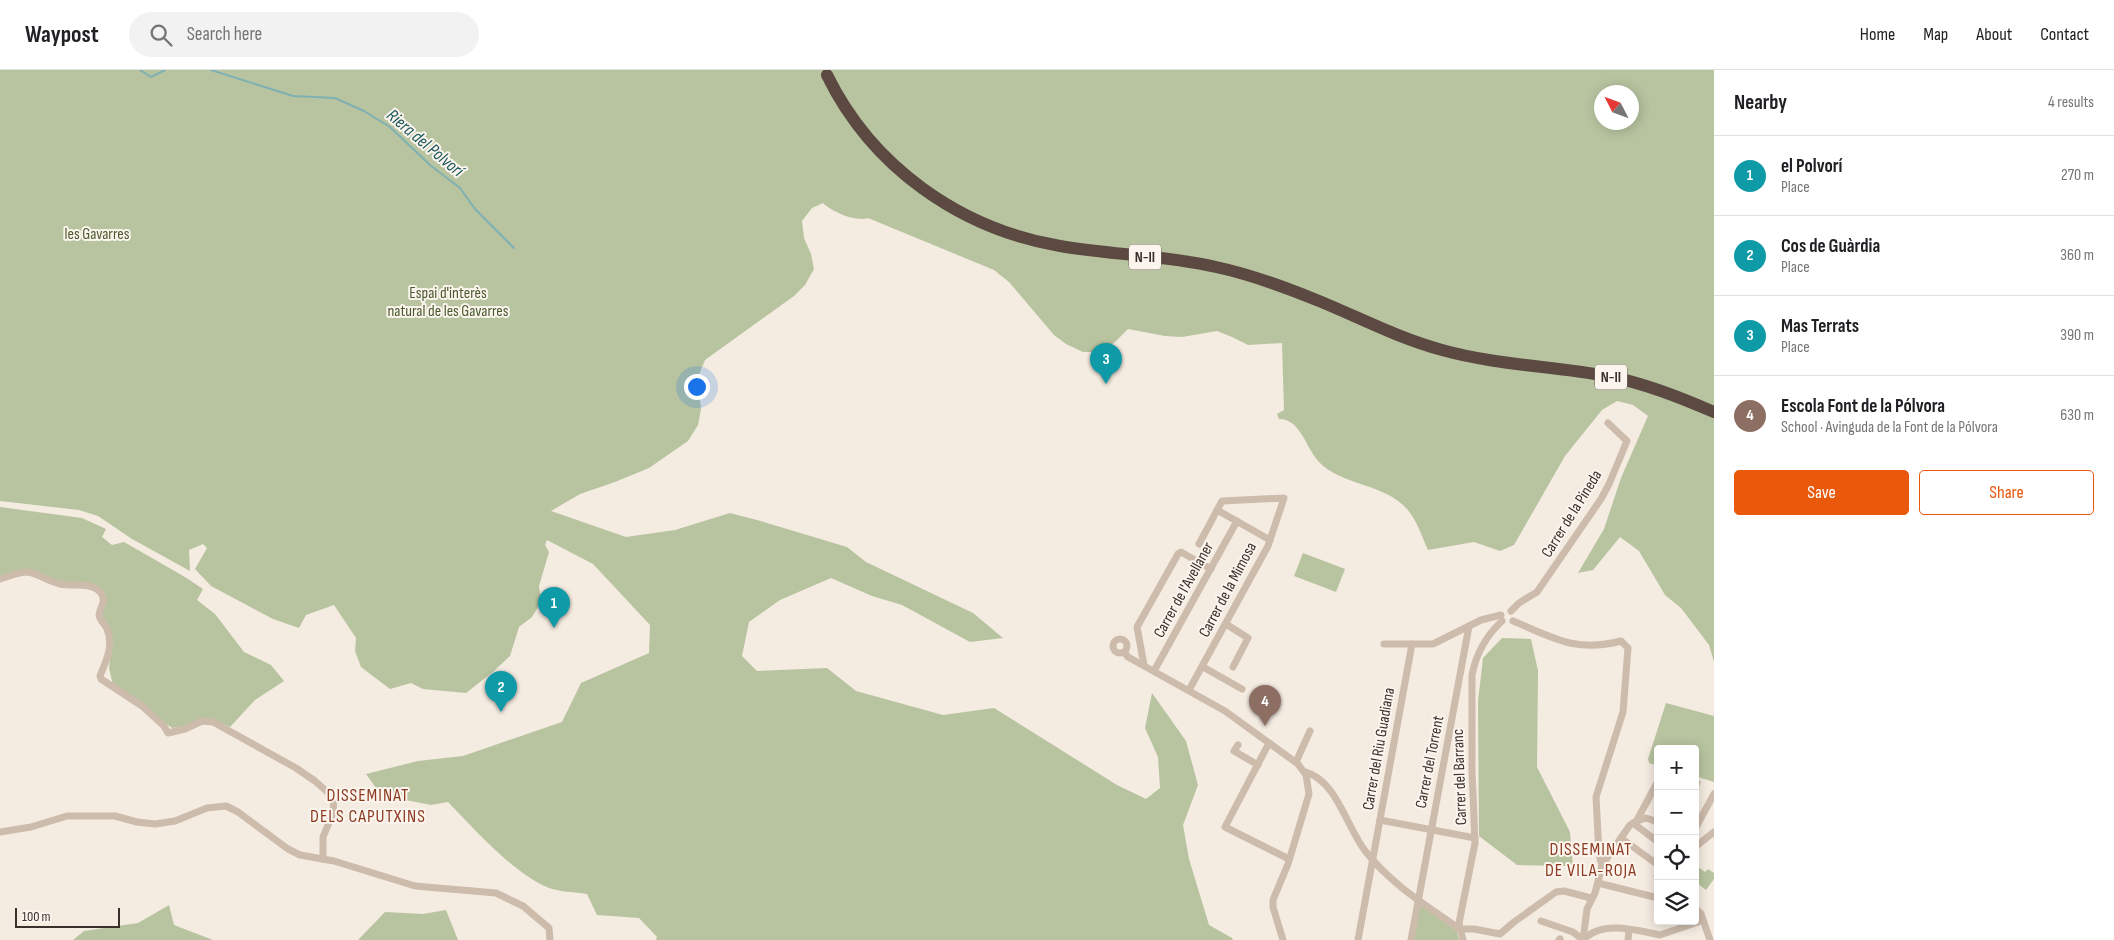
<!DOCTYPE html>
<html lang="en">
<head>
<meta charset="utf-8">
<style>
  body { margin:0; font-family:"Sofia Sans Condensed",sans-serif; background:#f2f2f2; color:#202124 }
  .controls { position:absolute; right:15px; bottom:15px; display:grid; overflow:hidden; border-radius:5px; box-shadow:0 2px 12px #0003 }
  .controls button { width:45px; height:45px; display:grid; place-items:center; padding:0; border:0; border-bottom:1px solid #e0e0e0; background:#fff; color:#202124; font:25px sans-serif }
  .compass { position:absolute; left:1594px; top:15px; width:45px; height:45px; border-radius:50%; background:#fff; box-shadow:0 2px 12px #0003; rotate:312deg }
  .scale { position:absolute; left:15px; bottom:12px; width:105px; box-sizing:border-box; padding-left:5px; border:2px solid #3b302b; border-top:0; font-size:14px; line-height:18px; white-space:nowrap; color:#3b302b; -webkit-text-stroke:4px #fbf5ee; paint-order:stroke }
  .you { position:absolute; left:696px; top:316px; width:18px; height:18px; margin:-12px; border:4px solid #fff; border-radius:50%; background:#1a73e8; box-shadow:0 0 0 8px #1a73e833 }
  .badge { display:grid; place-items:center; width:32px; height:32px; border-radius:50%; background:#ea580c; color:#fff; font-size:16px; font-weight:700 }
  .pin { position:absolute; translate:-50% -41px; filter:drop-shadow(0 1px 2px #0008) }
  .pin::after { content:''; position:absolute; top:26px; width:18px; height:15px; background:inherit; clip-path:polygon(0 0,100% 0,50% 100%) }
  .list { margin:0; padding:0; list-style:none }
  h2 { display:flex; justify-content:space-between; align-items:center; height:65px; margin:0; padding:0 20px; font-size:21px }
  h2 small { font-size:16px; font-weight:400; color:#757577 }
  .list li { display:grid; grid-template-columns:32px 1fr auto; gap:15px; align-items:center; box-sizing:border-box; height:80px; padding:0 20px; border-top:1px solid #e0e0e0 }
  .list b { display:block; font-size:19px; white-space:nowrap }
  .list p { margin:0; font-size:16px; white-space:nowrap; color:#757577 }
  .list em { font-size:16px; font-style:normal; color:#757577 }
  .actions { display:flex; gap:10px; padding:15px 20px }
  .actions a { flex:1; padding:11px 0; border:1px solid #ea580c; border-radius:5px; text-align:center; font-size:18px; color:#ea580c }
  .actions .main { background:#ea580c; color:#fff }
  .icon { flex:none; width:28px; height:28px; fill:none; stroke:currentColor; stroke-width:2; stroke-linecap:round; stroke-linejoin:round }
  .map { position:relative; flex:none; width:1714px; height:870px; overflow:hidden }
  header { display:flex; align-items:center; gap:30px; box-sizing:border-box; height:70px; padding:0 25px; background:#fff; border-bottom:1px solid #e0e0e0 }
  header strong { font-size:24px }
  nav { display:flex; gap:28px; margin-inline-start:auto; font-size:18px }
  .search { width:350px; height:45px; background:#f2f2f2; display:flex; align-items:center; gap:12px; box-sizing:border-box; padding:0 18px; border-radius:28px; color:#757577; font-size:19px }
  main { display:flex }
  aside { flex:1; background:#fff }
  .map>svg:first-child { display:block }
  .green { fill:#b8c4a0; fill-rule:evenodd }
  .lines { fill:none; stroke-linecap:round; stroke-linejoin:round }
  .stream { stroke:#7fb0b2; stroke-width:2 }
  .street { stroke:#cdbbac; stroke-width:7 }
  .highway { stroke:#5c4a42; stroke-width:12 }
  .labels { text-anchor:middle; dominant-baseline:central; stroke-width:4; stroke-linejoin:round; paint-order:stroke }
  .shield { fill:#fbf5ee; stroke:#756b66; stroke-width:1 }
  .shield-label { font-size:15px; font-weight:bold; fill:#3b302b }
  .park-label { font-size:16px; fill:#4a5a2e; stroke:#fbf5ee }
  .street-label { font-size:16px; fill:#3b302b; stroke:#fbf5ee }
  .water-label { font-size:18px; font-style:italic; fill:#1f5a5e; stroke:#fbf5ee }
  .neighbourhood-label { font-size:18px; letter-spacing:1px; fill:#8c3b22; stroke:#fbf5ee }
</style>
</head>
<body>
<header>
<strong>Waypost</strong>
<div class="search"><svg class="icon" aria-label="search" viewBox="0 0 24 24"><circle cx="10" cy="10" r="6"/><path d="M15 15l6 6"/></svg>Search here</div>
<nav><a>Home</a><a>Map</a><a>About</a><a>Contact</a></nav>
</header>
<main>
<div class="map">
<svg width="1714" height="870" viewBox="0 0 1714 870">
  <rect width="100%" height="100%" fill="#f4ebe1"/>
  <!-- green -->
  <g class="green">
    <path d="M0,0H1714V592L1709,575L1681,538L1665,525L1639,481L1620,467L1593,500L1578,503L1604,459L1621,408L1648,346L1633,335L1617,331L1602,340L1565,386L1514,475L1500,481L1474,472L1428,480C1422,467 1417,450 1407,439C1384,413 1342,416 1319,392C1305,377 1301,349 1279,349L1277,344L1284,340L1282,273L1248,275L1232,267L1217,261L1182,267L1165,266L1128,259L1115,272L1102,282H1083L1066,274L1054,265L1009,212L994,200L868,148C856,152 832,142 823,133L812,138L802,151L804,168L811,184L814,199L805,215L794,226L705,290L698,307L701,339L698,355L688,371L649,398L615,412L580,424L551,441L626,467L675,460L730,443L757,450L847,477L866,492L973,543L1003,568L970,572L902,535L872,526L831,508L780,530L749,552L742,586L757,601L827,598L856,621L943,645L994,638L1117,715L1146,729L1160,718L1158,687L1145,658L1152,623L1186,671L1198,715L1183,755L1189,789L1209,855L1232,868L1233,870H656L657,867L639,848L597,845L587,824C575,822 560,822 549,818C514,804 474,759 448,732L431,735L381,725L366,704L418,691L463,686L562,652L581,613L649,583L650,555L593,494L547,470L545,475L549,482L539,516L541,532L532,547L519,557L510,586L494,601L466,623L423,619L411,613L390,619L361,597L355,581L356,568L334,535L306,545L299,558L273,549L211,516L195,499L207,478L203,474L189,480L190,501L132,469L98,446L79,440L0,431ZM1602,22H1632V52H1602Z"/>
    <polygon points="0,437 82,448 106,459 102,467 112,475 124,472 185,507 203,519 197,530 215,544 244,582 271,595 284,611 255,630 230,657 217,651 172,658 113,615 109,598 112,573 101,547 104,523 62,513 24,499 0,506"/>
    <polygon points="1303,483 1345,499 1336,522 1294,506"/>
    <polygon points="1502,568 1531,569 1538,601 1537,697 1570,762 1573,796 1517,795 1479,766 1478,631 1483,588"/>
    <polygon points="1666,633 1714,646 1714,712 1695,706 1695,679 1658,679 1658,696 1649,693 1648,689"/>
    <polygon points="1695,795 1705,802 1708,799 1714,803 1714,809 1706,820 1697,813 1699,810 1695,807"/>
    <polygon points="1419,834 1457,861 1459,870 1413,870"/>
    <polygon points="169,835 174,855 213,870 73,870 84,861 138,853"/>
    <polygon points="446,840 458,870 358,870 385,842 423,844"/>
  </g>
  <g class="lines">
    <!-- stream -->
    <g class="stream">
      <polyline points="140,0 151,7 165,0"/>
      <polyline points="211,0 293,26 335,28 364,41 390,57 430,95 460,118 475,139 514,178"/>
    </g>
    <!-- street -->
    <g class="street">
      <polyline points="1217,440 1270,470"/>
      <path d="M0,509C8,507 18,502 27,502C38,503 49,512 60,514C73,517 92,511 101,523C107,531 100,537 99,545C100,551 105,554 107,559C114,576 106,591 100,606L101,609L142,636L164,656L168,663L185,659L202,651L213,652L296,698L315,711L334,728L333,743L323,767V789"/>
      <polyline points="1511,541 1519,533 1537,522 1601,429 1609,414 1627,371 1608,353"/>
      <path d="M1513,551C1554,568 1576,583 1621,571L1628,578L1623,642L1596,727L1599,784L1602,796"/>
      <polyline points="1226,554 1248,568 1233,597"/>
      <circle cx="1120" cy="576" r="7"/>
      <polyline points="1384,574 1433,574 1481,550 1501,545"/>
      <polyline points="1124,582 1128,587 1225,641 1298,694 1306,705 1309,724 1288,794 1273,830 1273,837 1283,870"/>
      <polyline points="1144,595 1137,557 1178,484 1181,482 1211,499"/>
      <polyline points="1203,597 1242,619"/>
      <polyline points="1154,601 1237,451"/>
      <polyline points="1189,620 1268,476 1284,428 1222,431 1199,474"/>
      <polyline points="1269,673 1225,757 1289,789"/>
      <polyline points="1238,675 1234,681 1258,695"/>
      <polyline points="1296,692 1310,661"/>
      <path d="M1305,702C1337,710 1347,759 1366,782C1392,815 1427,836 1460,859"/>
      <polyline points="1695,717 1697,713"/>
      <polyline points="1380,750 1475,768"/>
      <polyline points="1637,750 1658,711"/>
      <polyline points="1633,753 1658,772"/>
      <polyline points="1695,759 1714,724"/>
      <polyline points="0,762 31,757 67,746 115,746 137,752 155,754 175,751 207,738 226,736 238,742 288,779 300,785 334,791 415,816 496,823 523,836 549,858 550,870"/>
      <polyline points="1621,768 1658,795"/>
      <polyline points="1695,777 1714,762"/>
      <polyline points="1657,806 1658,806"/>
      <polyline points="1598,813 1658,828"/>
      <polyline points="1701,844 1710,870"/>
      <polyline points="1541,851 1573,862 1583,870"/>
      <polyline points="1460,859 1474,859 1500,864 1514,852 1556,822 1564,821 1591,828"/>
      <polyline points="1358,870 1412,574"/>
      <polyline points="1411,870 1469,556"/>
      <path d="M1463,870L1459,853L1475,773L1472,701V605C1476,584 1487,565 1502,551"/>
      <polyline points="1559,870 1560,869"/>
      <polyline points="1583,870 1587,839 1595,823 1602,796 1609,785 1630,755 1637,751 1646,748 1658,752"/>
      <path d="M1583,870C1602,850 1636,860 1660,865L1698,852L1701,844L1695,838"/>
      <polyline points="1628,870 1629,860"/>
    </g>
    <!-- highway -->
    <path class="highway" d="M827,5C872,97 960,159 1060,176C1111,185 1165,185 1216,197C1249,204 1282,216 1314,229C1357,246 1397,268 1442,280C1496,295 1552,296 1607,306C1644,313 1679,327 1714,342"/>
  </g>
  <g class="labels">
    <!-- shield labels -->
    <g class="shield">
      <rect x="1129" y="174.5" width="32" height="25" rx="4"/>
      <rect x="1595" y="294.5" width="32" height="25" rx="4"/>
    </g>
    <g class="shield-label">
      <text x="1145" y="187">N-II</text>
      <text x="1611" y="307">N-II</text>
    </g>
    <!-- park labels -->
    <g class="park-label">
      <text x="97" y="164">les Gavarres</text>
      <text x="448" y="223">Espai d'interès<tspan x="448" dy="18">natural de les Gavarres</tspan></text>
    </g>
    <!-- street labels -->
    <g class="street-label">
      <text transform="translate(1572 444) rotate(-58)">Carrer de la Pineda</text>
      <text transform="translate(1184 520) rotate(-61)">Carrer de l'Avellaner</text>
      <text transform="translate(1228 520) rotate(-62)">Carrer de la Mimosa</text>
      <text transform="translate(1379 679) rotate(-80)">Carrer del Riu Guadiana</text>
      <text transform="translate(1430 692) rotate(-79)">Carrer del Torrent</text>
      <text transform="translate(1460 707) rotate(-92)">Carrer del Barranc</text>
    </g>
    <!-- water labels -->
    <g class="water-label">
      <text transform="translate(425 73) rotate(40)">Riera del Polvorí</text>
    </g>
    <!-- neighbourhood labels -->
    <g class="neighbourhood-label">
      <text x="368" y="725">DISSEMINAT<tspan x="368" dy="21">DELS CAPUTXINS</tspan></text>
      <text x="1591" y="779">DISSEMINAT<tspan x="1591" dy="21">DE VILA-ROJA</tspan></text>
    </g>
  </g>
</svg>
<div class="controls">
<button>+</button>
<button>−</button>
<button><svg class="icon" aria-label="locate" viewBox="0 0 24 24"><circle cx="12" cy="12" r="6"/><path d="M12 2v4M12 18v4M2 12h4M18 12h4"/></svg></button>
<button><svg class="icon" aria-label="layers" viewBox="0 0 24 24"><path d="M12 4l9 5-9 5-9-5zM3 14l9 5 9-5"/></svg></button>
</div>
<svg class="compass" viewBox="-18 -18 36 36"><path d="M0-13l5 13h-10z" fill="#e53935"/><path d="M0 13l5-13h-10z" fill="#757577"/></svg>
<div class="scale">100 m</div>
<div class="you"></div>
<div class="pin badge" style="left:554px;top:558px;background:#0f9aa8">1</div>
<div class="pin badge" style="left:501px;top:642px;background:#0f9aa8">2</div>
<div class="pin badge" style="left:1106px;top:314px;background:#0f9aa8">3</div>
<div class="pin badge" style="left:1265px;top:656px;background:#8d6e63">4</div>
</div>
<aside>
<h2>Nearby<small>4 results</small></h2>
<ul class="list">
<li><span class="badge" style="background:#0f9aa8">1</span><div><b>el Polvorí</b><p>Place</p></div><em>270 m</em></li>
<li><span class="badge" style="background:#0f9aa8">2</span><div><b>Cos de Guàrdia</b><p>Place</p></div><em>360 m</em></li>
<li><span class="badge" style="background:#0f9aa8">3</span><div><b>Mas Terrats</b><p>Place</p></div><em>390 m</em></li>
<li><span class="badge" style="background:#8d6e63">4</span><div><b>Escola Font de la Pólvora</b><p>School · Avinguda de la Font de la Pólvora</p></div><em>630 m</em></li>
</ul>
<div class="actions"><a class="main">Save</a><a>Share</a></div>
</aside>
</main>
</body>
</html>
